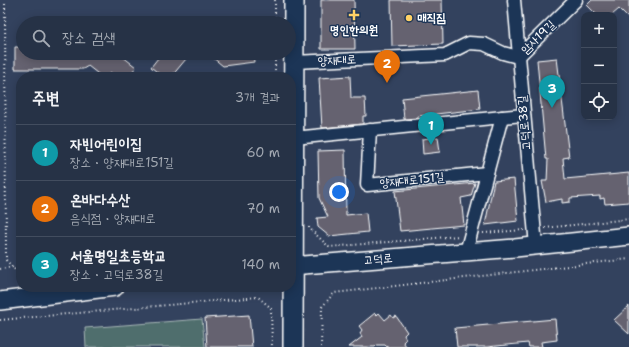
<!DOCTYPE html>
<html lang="ko">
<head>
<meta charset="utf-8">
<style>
  body { margin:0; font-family:"Shantell Sans","Poor Story",sans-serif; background:#2e3a4d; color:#f1f3f6 }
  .controls { position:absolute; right:12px; top:12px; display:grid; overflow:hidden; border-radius:8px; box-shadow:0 2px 10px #0003 }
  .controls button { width:36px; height:36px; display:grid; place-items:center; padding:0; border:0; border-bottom:1px solid #424d5f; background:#263246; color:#f1f3f6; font:20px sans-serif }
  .you { position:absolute; left:339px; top:192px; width:14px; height:14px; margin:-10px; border:3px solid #fff; border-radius:50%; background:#1a73e8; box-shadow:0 0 0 6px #1a73e833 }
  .badge { display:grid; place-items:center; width:26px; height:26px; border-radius:50%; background:#8c9099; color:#fff; font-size:13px; font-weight:700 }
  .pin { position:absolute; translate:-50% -33px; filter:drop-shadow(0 1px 2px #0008) }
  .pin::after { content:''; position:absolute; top:21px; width:14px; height:12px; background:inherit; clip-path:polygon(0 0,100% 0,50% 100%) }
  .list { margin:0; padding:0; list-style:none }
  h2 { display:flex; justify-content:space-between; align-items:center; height:52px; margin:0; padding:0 16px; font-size:17px }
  h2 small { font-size:13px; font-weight:400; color:#a4aab3 }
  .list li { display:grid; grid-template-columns:26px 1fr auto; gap:12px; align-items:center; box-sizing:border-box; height:56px; padding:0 16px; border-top:1px solid #424d5f }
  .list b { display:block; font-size:15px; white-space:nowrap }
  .list p { margin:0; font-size:13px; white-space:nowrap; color:#a4aab3 }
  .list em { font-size:13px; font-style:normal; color:#a4aab3 }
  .icon { flex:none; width:22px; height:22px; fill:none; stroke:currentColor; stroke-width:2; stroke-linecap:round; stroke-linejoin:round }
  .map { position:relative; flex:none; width:629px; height:347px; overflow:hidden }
  .search { position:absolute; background:#263246; box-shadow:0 2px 10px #0003; left:16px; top:16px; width:280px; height:44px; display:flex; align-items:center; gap:10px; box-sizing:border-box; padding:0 14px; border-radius:22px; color:#a4aab3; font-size:15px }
  .panel { position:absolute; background:#263246; box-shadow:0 2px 10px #0003; left:16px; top:72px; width:280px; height:220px; border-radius:16px }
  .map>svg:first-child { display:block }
  .green { fill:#4f6e6d; stroke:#a7b6b6 }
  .building { fill:#656270; stroke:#fff }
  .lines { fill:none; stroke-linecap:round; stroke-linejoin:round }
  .street-casing { stroke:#fff; stroke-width:15 }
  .secondary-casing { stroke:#fff; stroke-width:20 }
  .primary-casing { stroke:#fff; stroke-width:22 }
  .path { stroke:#fff; stroke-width:2; stroke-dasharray:1 3; stroke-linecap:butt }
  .street { stroke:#1d3557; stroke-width:12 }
  .secondary { stroke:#1d3557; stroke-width:17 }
  .primary { stroke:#1d3557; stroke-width:19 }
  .poi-dot { fill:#ffd166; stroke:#1d3557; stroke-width:1.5 }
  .labels { text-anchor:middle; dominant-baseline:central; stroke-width:3; stroke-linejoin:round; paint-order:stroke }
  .poi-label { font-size:12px; font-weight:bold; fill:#fff; stroke:#1d3557; text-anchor:start }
  .street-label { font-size:12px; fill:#fff; stroke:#1d3557 }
</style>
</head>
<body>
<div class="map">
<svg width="629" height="347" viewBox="0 0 629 347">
  <rect width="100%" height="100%" fill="#33425e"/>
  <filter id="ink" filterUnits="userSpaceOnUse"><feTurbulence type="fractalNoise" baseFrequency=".025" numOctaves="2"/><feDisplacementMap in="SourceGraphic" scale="8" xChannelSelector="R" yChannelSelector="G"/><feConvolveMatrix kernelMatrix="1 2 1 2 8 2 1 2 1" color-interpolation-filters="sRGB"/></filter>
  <g filter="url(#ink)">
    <!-- green -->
    <polygon class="green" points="202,319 205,347 86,347 85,328"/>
    <!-- building -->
    <g class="building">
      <polygon points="321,0 354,0 355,49 321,49"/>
      <polygon points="391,0 442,0 443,44 392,46"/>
      <polygon points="592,0 629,0 629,19 619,9 612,15 597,15 587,5"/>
      <polygon points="15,47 23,47 23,53 118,53 136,67 128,77 117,77 110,72 106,77 102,77 88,66 83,69 15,69"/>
      <polygon points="162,53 191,53 171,77 163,77 151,67"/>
      <polygon points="207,53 253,53 254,62 223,66"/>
      <polygon points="557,58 569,157 563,158 565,179 629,173 629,202 605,204 604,198 600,199 600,196 570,198 570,202 562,203 562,199 546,202 542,181 547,181 548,159 546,159 537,60"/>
      <polygon points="350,76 351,98 365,98 366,116 363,116 363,124 322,128 319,78"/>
      <polygon points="478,90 480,109 418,116 418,118 404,119 402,98"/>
      <polygon points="438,137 440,152 423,154 422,139"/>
      <polygon points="345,150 346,215 366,213 368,232 329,236 318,227 317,218 328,217 319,198 318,151"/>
      <polygon points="514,179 518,221 485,225 494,181"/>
      <polygon points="475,183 471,196 461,198 464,225 400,231 395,191"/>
      <polygon points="629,306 629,334 614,320"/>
      <polygon points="375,313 377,315 379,313 385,320 391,315 393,318 396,316 407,332 404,335 406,339 403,342 407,347 387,347 385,345 377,345 375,347 349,347 362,337 360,333 362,330 359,326"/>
      <polygon points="249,315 252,347 207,347 205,318"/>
      <polygon points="555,319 557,340 541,342 542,347 529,347 528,343 486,347 457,347 455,328"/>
    </g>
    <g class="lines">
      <!-- street casing -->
      <g class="street-casing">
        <g id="street">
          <polyline points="514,0 536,246"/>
          <polyline points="294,62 445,55 469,43 484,44 503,53 518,57 576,0"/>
          <polyline points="370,130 367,185 487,173"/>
          <polyline points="294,138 523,115"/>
          <polyline points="466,252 502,117"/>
        </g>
      </g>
      <!-- secondary casing -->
      <g class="secondary-casing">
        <g id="secondary">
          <polyline points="291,266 515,248 629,236"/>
          <polyline points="0,301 115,287"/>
        </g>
      </g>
      <!-- primary casing -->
      <g class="primary-casing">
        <polyline id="primary" points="293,347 294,0"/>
      </g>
      <!-- path -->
      <g class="path">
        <polyline points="5,0 6,260 16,271 21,271"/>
        <polyline points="275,0 275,23"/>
        <polyline points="275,53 275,77"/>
        <polyline points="309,227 309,228 329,247 459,236"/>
        <polyline points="545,228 629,219"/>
        <polyline points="483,233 524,230"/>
        <polyline points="0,269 13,267"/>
        <polyline points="0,320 258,297 271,308 272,347"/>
        <polyline points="321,347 322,307 334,293 629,259"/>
      </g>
      <!-- street -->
      <use href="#street" class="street"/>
      <!-- secondary -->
      <use href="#secondary" class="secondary"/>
      <!-- primary -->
      <use href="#primary" class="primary"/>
    </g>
  </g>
  <!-- markers -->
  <g class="poi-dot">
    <path d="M352 9h4v4h4v4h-4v4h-4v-4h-4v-4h4z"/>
    <circle cx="409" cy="18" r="4"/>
  </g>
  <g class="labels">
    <!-- poi labels -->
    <g class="poi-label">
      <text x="417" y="18">매직짐</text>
      <text x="354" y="30" text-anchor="middle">명인한의원</text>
    </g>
    <!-- street labels -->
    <g class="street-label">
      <text transform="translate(538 37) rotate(-44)">암사19길</text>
      <text transform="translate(337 60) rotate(-3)">양재대로</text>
      <text transform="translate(524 123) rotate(-95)">고덕로38길</text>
      <text transform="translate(412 180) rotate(-6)">양재대로151길</text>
      <text transform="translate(378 259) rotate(-5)">고덕로</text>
    </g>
  </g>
</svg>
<div class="controls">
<button>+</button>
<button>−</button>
<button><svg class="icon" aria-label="locate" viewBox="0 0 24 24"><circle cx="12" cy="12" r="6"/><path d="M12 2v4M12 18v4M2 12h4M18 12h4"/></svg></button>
</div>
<div class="you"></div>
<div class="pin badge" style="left:431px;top:145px;background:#0f9aa8">1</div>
<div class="pin badge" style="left:387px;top:83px;background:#e8710a">2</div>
<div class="pin badge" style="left:552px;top:108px;background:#0f9aa8">3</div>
<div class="search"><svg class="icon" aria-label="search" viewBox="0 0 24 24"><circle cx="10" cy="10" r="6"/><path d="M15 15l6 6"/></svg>장소 검색</div>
<section class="panel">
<h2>주변<small>3개 결과</small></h2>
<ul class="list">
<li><span class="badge" style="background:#0f9aa8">1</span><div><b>자빈어린이집</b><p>장소 · 양재대로151길</p></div><em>60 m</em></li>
<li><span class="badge" style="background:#e8710a">2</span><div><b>온바다수산</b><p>음식점 · 양재대로</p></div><em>70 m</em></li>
<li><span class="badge" style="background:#0f9aa8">3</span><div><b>서울명일초등학교</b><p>장소 · 고덕로38길</p></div><em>140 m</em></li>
</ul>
</section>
</div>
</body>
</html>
